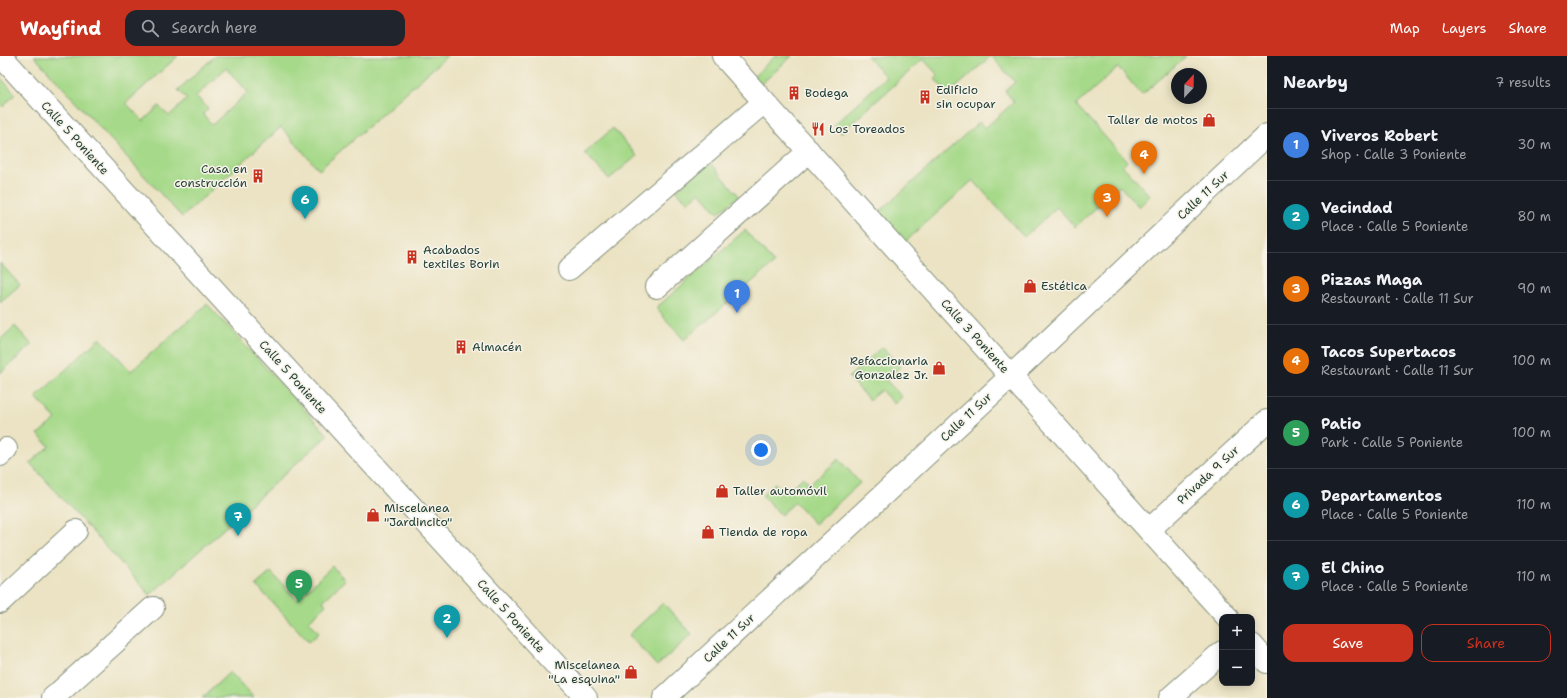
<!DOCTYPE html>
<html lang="en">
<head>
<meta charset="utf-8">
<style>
  body { margin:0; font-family:"Shantell Sans",sans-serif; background:#20242c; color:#f1f3f6 }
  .controls { position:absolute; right:12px; bottom:12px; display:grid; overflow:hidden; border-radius:8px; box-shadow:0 2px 10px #0003 }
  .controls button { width:36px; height:36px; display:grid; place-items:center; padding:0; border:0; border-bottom:1px solid #363941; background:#171b24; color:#f1f3f6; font:20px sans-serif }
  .compass { position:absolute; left:1171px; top:12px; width:36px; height:36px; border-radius:50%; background:#171b24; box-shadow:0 2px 10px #0003; rotate:22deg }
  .you { position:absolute; left:761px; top:394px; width:14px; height:14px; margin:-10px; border:3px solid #fff; border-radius:50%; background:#1a73e8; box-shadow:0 0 0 6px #1a73e833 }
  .badge { display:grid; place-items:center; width:26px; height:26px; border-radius:50%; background:#c8321e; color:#fff; font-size:13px; font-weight:700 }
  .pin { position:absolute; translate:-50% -33px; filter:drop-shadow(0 1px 2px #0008) }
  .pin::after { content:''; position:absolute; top:21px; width:14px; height:12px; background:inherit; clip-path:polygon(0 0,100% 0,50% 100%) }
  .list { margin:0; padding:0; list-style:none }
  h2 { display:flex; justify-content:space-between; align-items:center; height:52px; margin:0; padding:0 16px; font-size:17px }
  h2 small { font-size:13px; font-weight:400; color:#9ea1a6 }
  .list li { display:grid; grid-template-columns:26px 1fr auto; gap:12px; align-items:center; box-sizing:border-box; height:72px; padding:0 16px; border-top:1px solid #363941 }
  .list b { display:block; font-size:15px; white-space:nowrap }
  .list p { margin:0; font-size:13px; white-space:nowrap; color:#9ea1a6 }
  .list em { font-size:13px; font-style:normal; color:#9ea1a6 }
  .actions { display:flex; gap:8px; padding:12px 16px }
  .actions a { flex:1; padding:9px 0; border:1px solid #c8321e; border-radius:12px; text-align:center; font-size:14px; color:#c8321e }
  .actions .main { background:#c8321e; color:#fff }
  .icon { flex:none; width:22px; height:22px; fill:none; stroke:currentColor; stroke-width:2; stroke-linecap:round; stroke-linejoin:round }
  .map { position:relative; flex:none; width:1267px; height:642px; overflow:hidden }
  header { display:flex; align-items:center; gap:24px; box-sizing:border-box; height:56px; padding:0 20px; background:#c8321e; color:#fff }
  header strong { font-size:19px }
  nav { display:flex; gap:22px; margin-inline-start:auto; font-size:14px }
  .search { width:280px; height:36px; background:#20242c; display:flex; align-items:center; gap:10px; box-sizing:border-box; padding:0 14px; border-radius:12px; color:#9ea1a6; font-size:15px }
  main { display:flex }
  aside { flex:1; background:#171b24 }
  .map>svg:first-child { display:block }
  .green { fill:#a6d989; stroke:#628b5e; fill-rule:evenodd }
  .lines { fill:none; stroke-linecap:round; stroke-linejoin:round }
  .street-casing { stroke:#85907c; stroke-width:24 }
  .secondary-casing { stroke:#85907c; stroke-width:24 }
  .street { stroke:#fff; stroke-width:22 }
  .secondary { stroke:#fff; stroke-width:22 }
  .labels { text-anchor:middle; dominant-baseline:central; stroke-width:3; stroke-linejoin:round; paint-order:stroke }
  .poi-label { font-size:12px; fill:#1f3d34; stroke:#f7f3e8; text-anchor:start }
  .street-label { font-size:12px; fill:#1f3d34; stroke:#f7f3e8 }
</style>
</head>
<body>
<header>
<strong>Wayfind</strong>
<div class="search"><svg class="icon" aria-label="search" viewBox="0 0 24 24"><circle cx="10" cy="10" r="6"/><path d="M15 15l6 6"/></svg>Search here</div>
<nav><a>Map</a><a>Layers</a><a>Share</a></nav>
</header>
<main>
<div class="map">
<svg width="1267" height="642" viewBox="0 0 1267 642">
  <rect width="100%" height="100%" fill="#f7f3e8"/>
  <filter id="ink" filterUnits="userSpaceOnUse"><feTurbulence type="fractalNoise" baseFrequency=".025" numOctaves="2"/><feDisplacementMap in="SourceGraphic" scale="8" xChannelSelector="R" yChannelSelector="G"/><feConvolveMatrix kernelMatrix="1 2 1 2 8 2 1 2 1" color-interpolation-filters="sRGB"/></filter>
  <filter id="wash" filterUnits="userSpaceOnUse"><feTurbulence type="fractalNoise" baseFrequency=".012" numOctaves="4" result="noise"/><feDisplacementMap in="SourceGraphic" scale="16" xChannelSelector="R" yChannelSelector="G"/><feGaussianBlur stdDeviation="0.9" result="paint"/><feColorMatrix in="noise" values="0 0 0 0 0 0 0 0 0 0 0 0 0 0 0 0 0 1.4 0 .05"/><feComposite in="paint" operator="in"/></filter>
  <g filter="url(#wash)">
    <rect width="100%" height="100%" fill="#ebe3c3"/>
    <!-- green -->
    <g class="green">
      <path d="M34,0H178L126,47L143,65L159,50L169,60L187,43L178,34L215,0H447L319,114L281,71L182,161ZM226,12L248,36L212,69L203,58L208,53L196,40Z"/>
      <polygon points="775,0 792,0 760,29 753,21"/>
      <polygon points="867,0 991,0 950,37 954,40 952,42 935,23 938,19 923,3 841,77 834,69 886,21"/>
      <polygon points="991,0 1107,0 1109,2 1112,0 1186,0 1142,39 1118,11 1076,49 1127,105 1123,110 1150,140 1139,151 1120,130 1075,171 1057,151 1024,181 973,124 903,188 877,158 979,66 985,72 1014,46 1005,35 1015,26"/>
      <polygon points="0,21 15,38 3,51 0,48"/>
      <polygon points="613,72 637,100 609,123 585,97"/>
      <polygon points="710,106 739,140 718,157 700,136 687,146 676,134"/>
      <polygon points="745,174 774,207 684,284 656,252"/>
      <polygon points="0,207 20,229 0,246"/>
      <polygon points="207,248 328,379 150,539 30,407 49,390 38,378 56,363 36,341 100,282 131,315"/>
      <polygon points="15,270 32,289 0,317 0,284"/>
      <polygon points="882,291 900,311 886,324 902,341 894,348 881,334 869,344 849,321"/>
      <polygon points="839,403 860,427 815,468 795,446 781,459 762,439 775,427 785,438 803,421 810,428"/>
      <polygon points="332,510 345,524 323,545 326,549 309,565 319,577 309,586 256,529 271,516 297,544"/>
      <polygon points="663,547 692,578 657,610 629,579"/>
      <polygon points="230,616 254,642 202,642"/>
    </g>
  </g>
  <g filter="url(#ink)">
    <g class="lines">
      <!-- street casing -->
      <g class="street-casing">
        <g id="street">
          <polyline points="1,0 586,642"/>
          <polyline points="723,0 1227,561"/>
          <polyline points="569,213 764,46"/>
          <polyline points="657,231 809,95"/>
          <polyline points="0,399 6,393"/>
          <polyline points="1150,473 1267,365"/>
          <polyline points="0,546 76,475"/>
          <polyline points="1252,589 1267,606"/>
          <polyline points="53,642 153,552"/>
          <polyline points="1170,642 1222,596"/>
        </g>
      </g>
      <!-- secondary casing -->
      <g class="secondary-casing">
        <polyline id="secondary" points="664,642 1011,320 1267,79"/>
      </g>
      <!-- street -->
      <use href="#street" class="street"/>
      <!-- secondary -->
      <use href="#secondary" class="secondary"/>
    </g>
  </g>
  <!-- icons -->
  <defs>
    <g id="building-bare" transform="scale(1.08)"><path d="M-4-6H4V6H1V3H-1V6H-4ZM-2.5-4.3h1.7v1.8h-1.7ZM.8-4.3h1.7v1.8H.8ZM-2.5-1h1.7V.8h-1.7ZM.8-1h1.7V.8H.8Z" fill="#c8321e" stroke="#f7f3e8" stroke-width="2.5" paint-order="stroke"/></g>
    <g id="shop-bare" transform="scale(1.08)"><path d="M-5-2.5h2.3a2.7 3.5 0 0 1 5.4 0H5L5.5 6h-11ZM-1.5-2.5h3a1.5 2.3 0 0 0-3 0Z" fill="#c8321e" stroke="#f7f3e8" stroke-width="2.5" paint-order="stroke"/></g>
    <g id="restaurant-bare" transform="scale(1.08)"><path d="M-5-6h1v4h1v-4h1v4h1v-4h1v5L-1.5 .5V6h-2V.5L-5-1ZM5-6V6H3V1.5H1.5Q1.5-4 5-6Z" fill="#c8321e" stroke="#f7f3e8" stroke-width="2.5" paint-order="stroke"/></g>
  </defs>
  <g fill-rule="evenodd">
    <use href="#building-bare" x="794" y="37"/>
    <use href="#building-bare" x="925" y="41"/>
    <use href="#shop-bare" x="1209" y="64"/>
    <use href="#restaurant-bare" x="818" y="73"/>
    <use href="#building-bare" x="258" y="120"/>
    <use href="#building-bare" x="412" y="201"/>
    <use href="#shop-bare" x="1030" y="230"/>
    <use href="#building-bare" x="461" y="291"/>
    <use href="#shop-bare" x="939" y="312"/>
    <use href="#shop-bare" x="722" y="435"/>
    <use href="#shop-bare" x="373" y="459"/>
    <use href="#shop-bare" x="708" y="476"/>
    <use href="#shop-bare" x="631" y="616"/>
  </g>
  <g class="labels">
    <!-- poi labels -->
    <g class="poi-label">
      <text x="936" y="34">Edificio<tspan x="936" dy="14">sin ocupar</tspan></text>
      <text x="805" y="37">Bodega</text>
      <text x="1198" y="64" text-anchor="end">Taller de motos</text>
      <text x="829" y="73">Los Toreados</text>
      <text x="247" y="113" text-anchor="end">Casa en<tspan x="247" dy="14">construcción</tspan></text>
      <text x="423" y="194">Acabados<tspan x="423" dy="14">textiles Borin</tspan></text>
      <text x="1041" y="230">Estética</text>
      <text x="472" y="291">Almacén</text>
      <text x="928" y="305" text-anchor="end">Refaccionaria<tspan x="928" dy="14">Gonzalez Jr.</tspan></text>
      <text x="733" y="435">Taller automóvil</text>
      <text x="384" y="452">Miscelanea<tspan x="384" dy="14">"Jardincito"</tspan></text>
      <text x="719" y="476">Tienda de ropa</text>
      <text x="620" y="609" text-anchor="end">Miscelanea<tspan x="620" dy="14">"La esquina"</tspan></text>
    </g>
    <!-- street labels -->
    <g class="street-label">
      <text transform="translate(75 82) rotate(48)">Calle 5 Poniente</text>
      <text transform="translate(1203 139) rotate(-43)">Calle 11 Sur</text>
      <text transform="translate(975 280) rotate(48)">Calle 3 Poniente</text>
      <text transform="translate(293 321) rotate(48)">Calle 5 Poniente</text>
      <text transform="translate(966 361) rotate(-43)">Calle 11 Sur</text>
      <text transform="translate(1208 419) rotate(-43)">Privada 9 Sur</text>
      <text transform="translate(511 560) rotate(48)">Calle 5 Poniente</text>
      <text transform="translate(729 582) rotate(-43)">Calle 11 Sur</text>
    </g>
  </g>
</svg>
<div class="controls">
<button>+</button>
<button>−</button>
</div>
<svg class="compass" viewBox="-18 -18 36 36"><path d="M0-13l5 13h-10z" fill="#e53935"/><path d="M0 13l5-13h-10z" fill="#9ea1a6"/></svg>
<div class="you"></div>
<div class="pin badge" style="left:737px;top:257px;background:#3f7fe0">1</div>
<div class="pin badge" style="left:447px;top:582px;background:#0f9aa8">2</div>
<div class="pin badge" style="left:1107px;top:161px;background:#e8710a">3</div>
<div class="pin badge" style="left:1144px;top:118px;background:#e8710a">4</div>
<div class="pin badge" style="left:299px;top:547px;background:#2e9e5b">5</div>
<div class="pin badge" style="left:305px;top:163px;background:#0f9aa8">6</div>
<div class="pin badge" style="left:238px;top:480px;background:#0f9aa8">7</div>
</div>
<aside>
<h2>Nearby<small>7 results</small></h2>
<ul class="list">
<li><span class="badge" style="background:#3f7fe0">1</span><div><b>Viveros Robert</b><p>Shop · Calle 3 Poniente</p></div><em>30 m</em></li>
<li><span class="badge" style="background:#0f9aa8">2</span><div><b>Vecindad</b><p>Place · Calle 5 Poniente</p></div><em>80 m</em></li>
<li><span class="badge" style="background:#e8710a">3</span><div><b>Pizzas Maga</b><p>Restaurant · Calle 11 Sur</p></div><em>90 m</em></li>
<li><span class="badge" style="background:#e8710a">4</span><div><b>Tacos Supertacos</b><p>Restaurant · Calle 11 Sur</p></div><em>100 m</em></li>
<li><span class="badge" style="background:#2e9e5b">5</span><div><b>Patio</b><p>Park · Calle 5 Poniente</p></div><em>100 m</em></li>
<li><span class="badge" style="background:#0f9aa8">6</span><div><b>Departamentos</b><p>Place · Calle 5 Poniente</p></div><em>110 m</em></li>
<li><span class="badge" style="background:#0f9aa8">7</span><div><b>El Chino</b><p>Place · Calle 5 Poniente</p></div><em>110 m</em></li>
</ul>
<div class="actions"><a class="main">Save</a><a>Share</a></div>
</aside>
</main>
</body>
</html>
